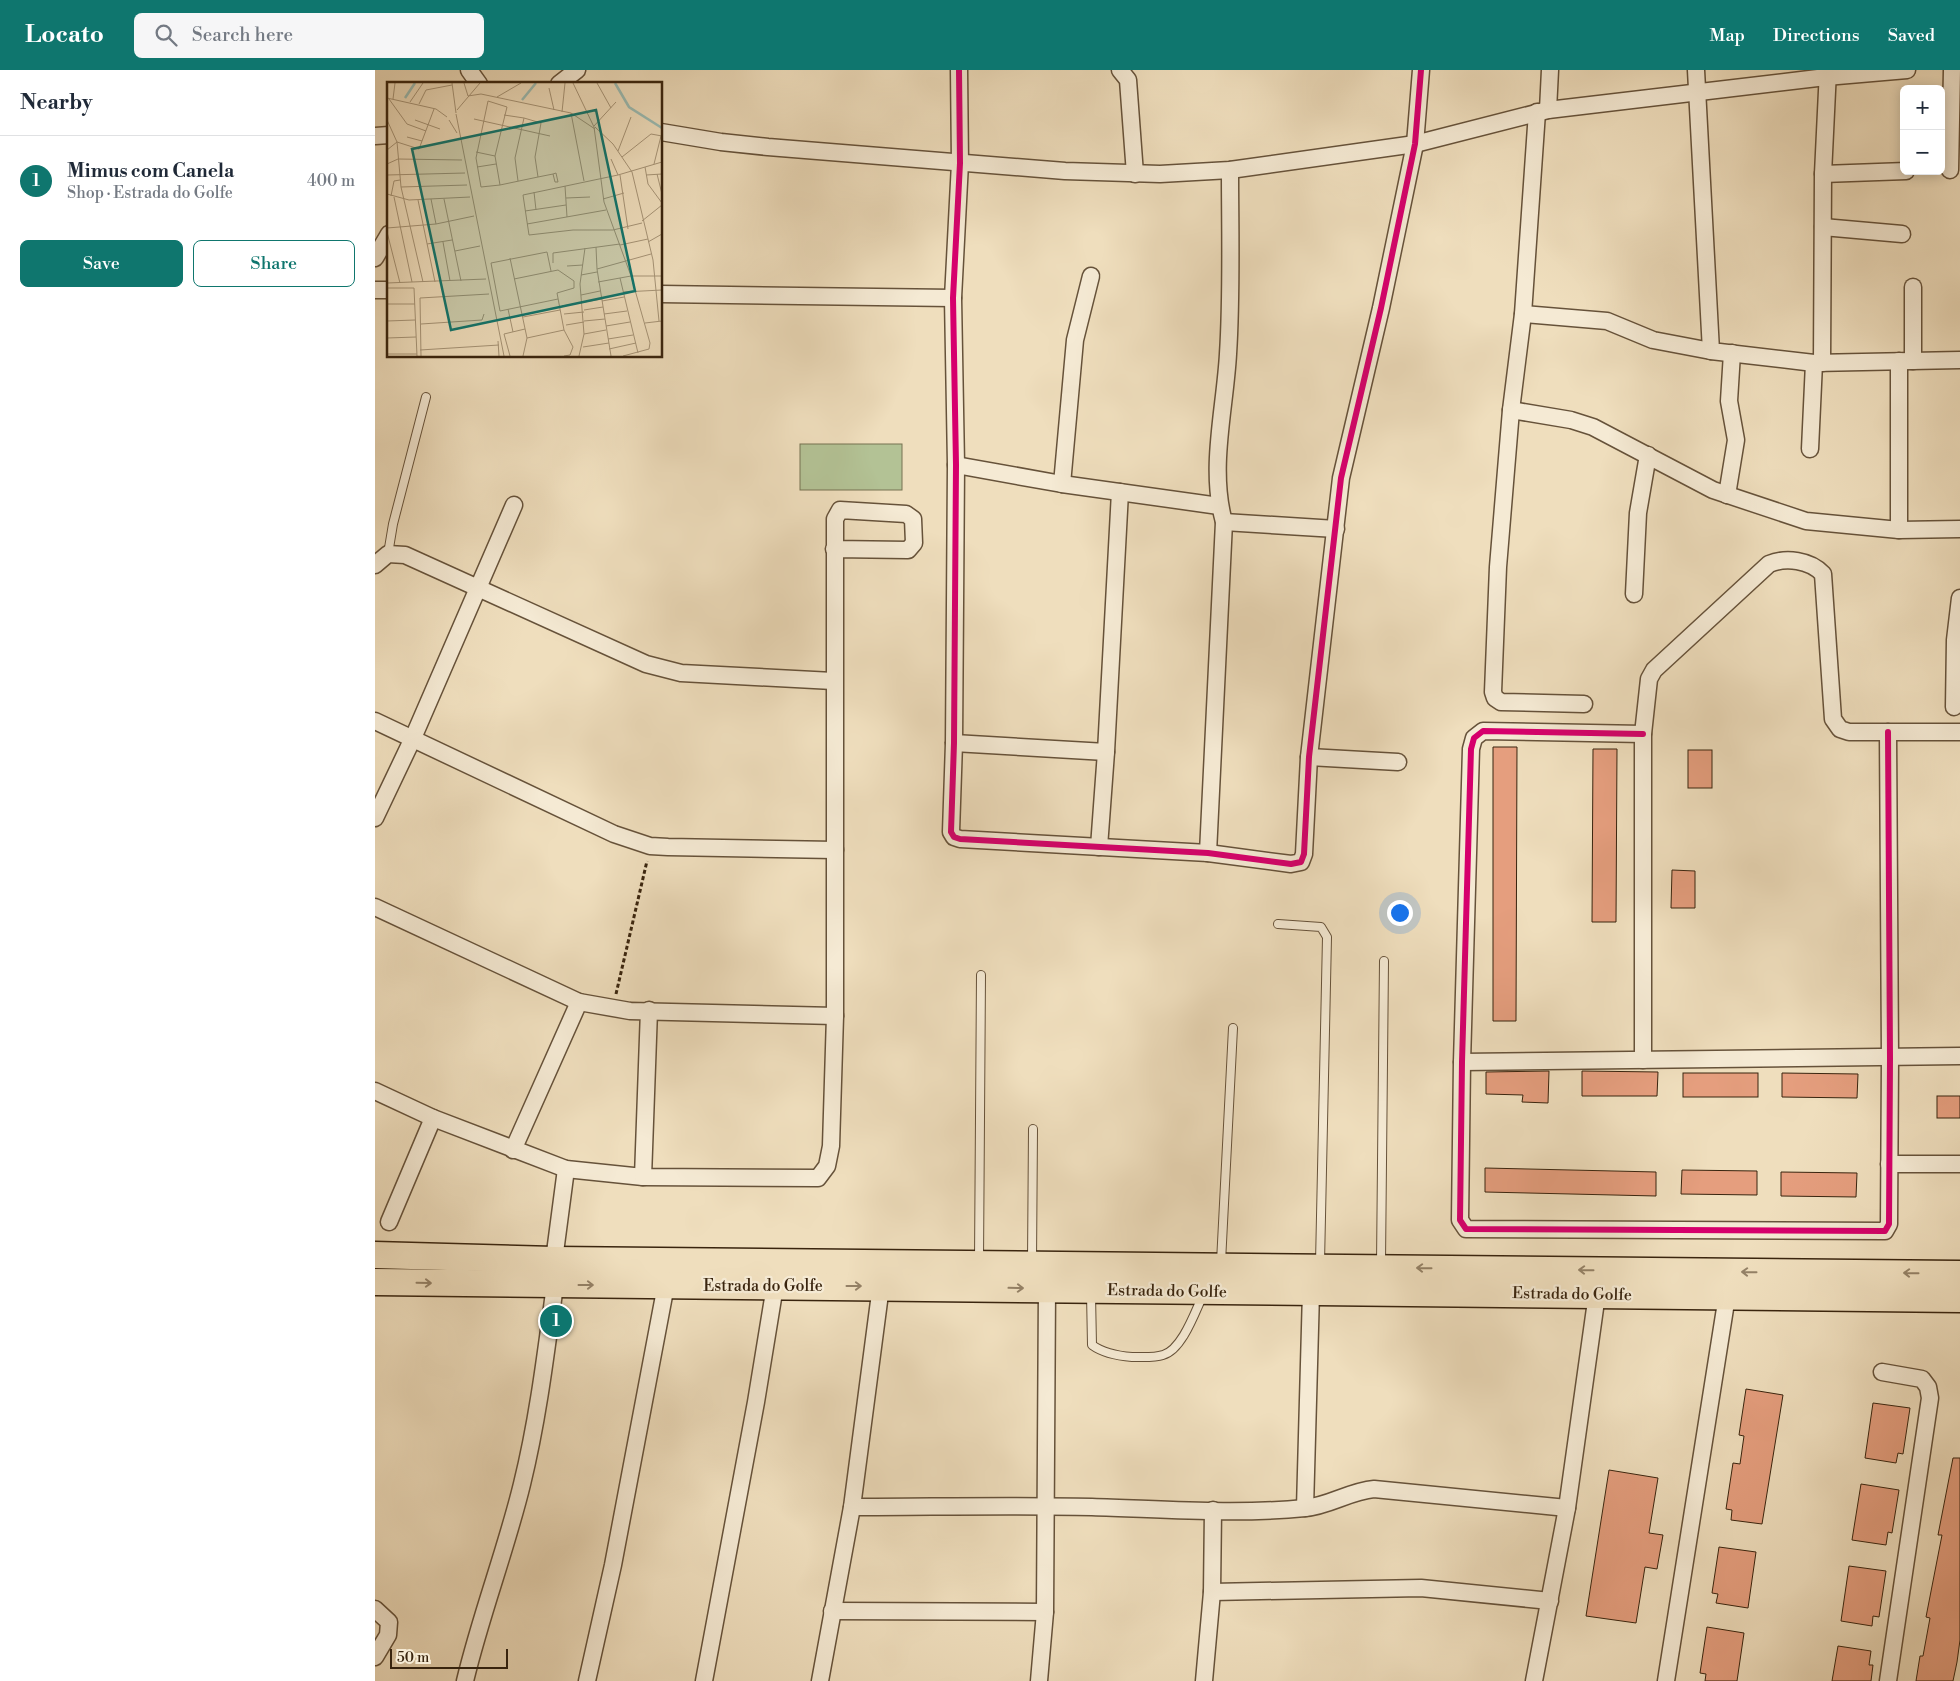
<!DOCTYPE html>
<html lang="en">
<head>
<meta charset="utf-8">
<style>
  body { margin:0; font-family:"Libre Bodoni",serif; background:#f6f6f7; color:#1f2937 }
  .controls { position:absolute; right:15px; top:15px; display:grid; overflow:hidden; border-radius:8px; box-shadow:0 2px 12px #0003 }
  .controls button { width:45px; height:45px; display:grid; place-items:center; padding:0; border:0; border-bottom:1px solid #e0e1e3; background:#fff; color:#1f2937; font:25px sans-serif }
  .scale { position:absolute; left:15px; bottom:12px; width:118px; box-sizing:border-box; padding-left:5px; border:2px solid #39240e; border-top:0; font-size:14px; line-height:18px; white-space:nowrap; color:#39240e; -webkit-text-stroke:4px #f5ead4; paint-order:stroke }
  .you { position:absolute; left:1024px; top:842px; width:18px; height:18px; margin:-12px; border:4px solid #fff; border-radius:50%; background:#1a73e8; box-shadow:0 0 0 8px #1a73e833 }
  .badge { display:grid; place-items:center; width:32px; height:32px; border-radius:50%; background:#0f766e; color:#fff; font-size:16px; font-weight:700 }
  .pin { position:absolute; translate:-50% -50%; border:2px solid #fff; box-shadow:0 1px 5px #0006 }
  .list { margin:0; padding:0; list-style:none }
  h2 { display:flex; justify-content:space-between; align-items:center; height:65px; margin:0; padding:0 20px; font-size:21px }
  h2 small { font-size:16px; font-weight:400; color:#747a83 }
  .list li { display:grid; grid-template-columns:32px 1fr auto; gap:15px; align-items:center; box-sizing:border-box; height:90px; padding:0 20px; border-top:1px solid #e0e1e3 }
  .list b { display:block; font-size:19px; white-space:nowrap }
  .list p { margin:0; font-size:16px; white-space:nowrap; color:#747a83 }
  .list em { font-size:16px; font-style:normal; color:#747a83 }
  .actions { display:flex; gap:10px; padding:15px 20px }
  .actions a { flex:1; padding:11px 0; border:1px solid #0f766e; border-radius:8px; text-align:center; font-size:18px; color:#0f766e }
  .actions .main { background:#0f766e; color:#fff }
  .icon { flex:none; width:28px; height:28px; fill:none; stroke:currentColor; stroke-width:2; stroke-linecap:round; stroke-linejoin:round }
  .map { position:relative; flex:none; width:1585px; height:1611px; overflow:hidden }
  header { display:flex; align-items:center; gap:30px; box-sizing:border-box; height:70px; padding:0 25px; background:#0f766e; color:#fff }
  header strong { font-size:24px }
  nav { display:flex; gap:28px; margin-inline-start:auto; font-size:18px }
  .search { width:350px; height:45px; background:#f6f6f7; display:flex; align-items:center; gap:12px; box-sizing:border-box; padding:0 18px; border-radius:8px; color:#747a83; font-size:19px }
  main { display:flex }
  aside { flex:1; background:#fff }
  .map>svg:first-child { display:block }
  .green { fill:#b3c295; stroke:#767352 }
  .building { fill:#e59e7e; stroke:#39240e }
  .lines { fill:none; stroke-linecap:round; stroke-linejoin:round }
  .service-casing { stroke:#66523a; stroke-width:10 }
  .minor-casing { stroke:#66523a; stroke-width:19 }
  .trunk-casing { stroke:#39240e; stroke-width:29 }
  .path { stroke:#39240e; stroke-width:3; stroke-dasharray:4 2.5; stroke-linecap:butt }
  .service { stroke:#f5ead4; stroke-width:8 }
  .minor { stroke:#f5ead4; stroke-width:16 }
  .trunk { stroke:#efdebd; stroke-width:26 }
  .cycleway-casing { stroke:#f5ead4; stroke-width:9 }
  .cycleway { stroke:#d6006c; stroke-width:6 }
  .oneway { stroke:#948166 }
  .labels { text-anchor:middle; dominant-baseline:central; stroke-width:4.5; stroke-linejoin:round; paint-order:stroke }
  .street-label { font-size:16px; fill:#39240e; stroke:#f5ead4 }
  .inset-river { fill:none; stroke:#9abcb4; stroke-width:2.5 }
  .inset-road { fill:none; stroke:#a69477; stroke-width:1 }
  .view { fill:#0f766e; fill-opacity:0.15; stroke:#0f766e; stroke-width:2.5 }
  .inset-edge { fill:none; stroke:#39240e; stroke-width:2.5 }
</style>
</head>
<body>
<header>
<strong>Locato</strong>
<div class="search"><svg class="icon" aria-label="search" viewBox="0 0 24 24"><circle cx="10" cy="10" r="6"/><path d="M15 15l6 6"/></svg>Search here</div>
<nav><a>Map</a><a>Directions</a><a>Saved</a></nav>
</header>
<main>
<aside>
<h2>Nearby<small></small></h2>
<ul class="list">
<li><span class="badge">1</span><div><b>Mimus com Canela</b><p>Shop · Estrada do Golfe</p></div><em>400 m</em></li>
</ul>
<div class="actions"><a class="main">Save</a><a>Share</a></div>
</aside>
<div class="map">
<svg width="1585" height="1611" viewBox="0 0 1585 1611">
  <rect width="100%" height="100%" fill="#efdebd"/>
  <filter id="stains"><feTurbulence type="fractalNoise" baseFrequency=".004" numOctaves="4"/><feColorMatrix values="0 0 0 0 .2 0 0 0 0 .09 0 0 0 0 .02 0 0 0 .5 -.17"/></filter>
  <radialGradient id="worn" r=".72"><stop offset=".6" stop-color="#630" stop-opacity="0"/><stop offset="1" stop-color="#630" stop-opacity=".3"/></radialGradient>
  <!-- green -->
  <rect class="green" x="425" y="374" width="102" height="46"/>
  <!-- building -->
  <g class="building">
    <polygon points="1118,677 1142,677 1141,951 1118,951"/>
    <polygon points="1218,679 1242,679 1241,852 1217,852"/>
    <rect x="1313" y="680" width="24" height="38"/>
    <polygon points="1297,800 1320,801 1320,838 1296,838"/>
    <polygon points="1174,1001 1173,1033 1147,1032 1148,1025 1111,1024 1111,1002"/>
    <polygon points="1207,1001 1283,1002 1282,1026 1207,1026"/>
    <rect x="1308" y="1003" width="75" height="24"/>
    <polygon points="1407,1003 1483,1004 1482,1028 1407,1027"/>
    <rect x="1562" y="1026" width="23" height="22"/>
    <polygon points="1110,1098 1281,1102 1281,1126 1110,1122"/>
    <polygon points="1307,1100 1382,1101 1382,1125 1306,1124"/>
    <polygon points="1406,1102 1482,1103 1481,1127 1406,1126"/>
    <polygon points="1371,1319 1408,1325 1387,1454 1356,1450 1357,1440 1351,1439 1358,1393 1365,1394 1369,1366 1364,1365"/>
    <polygon points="1498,1333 1535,1338 1528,1384 1523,1383 1521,1393 1490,1388"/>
    <polygon points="1578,1388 1585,1388 1585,1570 1582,1592 1578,1611 1541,1611 1545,1586 1548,1586 1555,1548 1551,1547 1567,1465 1563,1465"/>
    <polygon points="1234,1400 1283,1408 1274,1463 1288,1465 1282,1499 1270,1497 1261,1553 1211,1546"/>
    <polygon points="1486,1414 1524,1420 1517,1463 1513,1462 1511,1475 1477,1470"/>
    <polygon points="1344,1477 1381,1482 1373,1538 1341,1533 1343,1524 1337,1523"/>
    <polygon points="1474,1496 1511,1501 1504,1547 1498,1546 1497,1556 1466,1551"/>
    <polygon points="1332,1557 1369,1563 1362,1611 1330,1611 1331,1604 1325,1603"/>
    <polygon points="1463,1576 1496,1581 1494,1595 1498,1595 1496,1611 1457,1611"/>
  </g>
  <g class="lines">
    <!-- service casing -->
    <g class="service-casing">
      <g id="service">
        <polyline points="13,484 18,454 51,327"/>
        <polyline points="903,854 946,857 952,867 945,1193"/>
        <polyline points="604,1190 606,905"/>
        <polyline points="657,1191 658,1059"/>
        <polyline points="846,1192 858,958"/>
        <polyline points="1006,1193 1009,891"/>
        <path d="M716,1224L717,1275C728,1283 744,1286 757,1287C767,1287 779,1288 788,1285C807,1280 820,1242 828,1225"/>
      </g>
    </g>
    <!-- minor casing -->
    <g class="minor-casing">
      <g id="minor">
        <polyline points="94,0 104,14"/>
        <polyline points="584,0 585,93 578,228 581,395 579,673 576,762 579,767 585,769 833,783 916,794 926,792 929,784 934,687 966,408 1006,238 1040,74 1046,0"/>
        <polyline points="745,0 753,10 760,104"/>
        <polyline points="1321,0 1336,281 1439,293 1585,290"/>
        <polyline points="184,14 202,0"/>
        <polyline points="1173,40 1175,0"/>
        <polyline points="1162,42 1148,244 1136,340 1123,497 1118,622 1120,628 1126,632 1209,634"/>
        <polyline points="286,62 346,72 393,77 690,101 785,104 855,100 1040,74 1173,40 1451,7 1532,0"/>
        <polyline points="0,66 14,65"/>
        <polyline points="1575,100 1577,0"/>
        <polyline points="1448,104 1531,101"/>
        <polyline points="1448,157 1527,164"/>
        <polyline points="0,188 14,164"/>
        <polyline points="0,220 14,220"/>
        <polyline points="286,224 578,228"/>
        <polyline points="1148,244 1232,251 1278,270 1336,281"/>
        <polyline points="1538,291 1538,217"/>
        <polyline points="1447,293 1448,104 1453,0"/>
        <polyline points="1136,340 1196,350 1218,357 1338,420 1431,451 1524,460 1585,459"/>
        <polyline points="1435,379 1439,293"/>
        <polyline points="581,395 687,414 844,436"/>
        <polyline points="687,414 700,270 716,206"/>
        <polyline points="1352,425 1361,370 1354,331 1357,283"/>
        <polyline points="849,452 961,459"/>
        <polyline points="1524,460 1524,291"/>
        <polyline points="0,495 13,484 30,485 271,594 306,603 458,611"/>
        <polyline points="1259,524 1263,443 1273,385"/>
        <polyline points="1579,637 1580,570 1585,528"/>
        <polyline points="0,651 239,764 275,776 293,777 460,780"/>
        <polyline points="1268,664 1108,661 1099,668 1096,679 1087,992 1085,1150 1091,1159 1510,1161 1514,1154 1515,988 1513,662"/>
        <polyline points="579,673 731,682"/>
        <polyline points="934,687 1023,692"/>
        <polyline points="0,748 38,668 139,435"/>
        <polyline points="724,777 731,682 745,422"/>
        <path d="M833,783L849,452C834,398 850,339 853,284C857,223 855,162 855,100"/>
        <polyline points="0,837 204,932 255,941 460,946"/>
        <path d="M1268,990V664L1274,609L1279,600L1394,494C1411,487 1435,490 1448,504L1458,649L1465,659L1474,662H1585"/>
        <polyline points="1087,992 1585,986"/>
        <polyline points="0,1021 58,1048 191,1099 268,1107 443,1108 452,1096 456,1076 460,946 460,449 465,440 531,444 538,449 539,473 533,480 459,479"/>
        <polyline points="138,1080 204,932"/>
        <polyline points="1514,1094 1585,1094"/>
        <polyline points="268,1107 274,940"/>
        <polyline points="14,1152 58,1048"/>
        <polyline points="179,1190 191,1099"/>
        <polyline points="1507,1302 1547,1309 1553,1317 1555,1328 1513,1611"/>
        <path d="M477,1437C557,1437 637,1435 717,1437C787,1439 860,1445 930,1438C954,1436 975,1421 999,1419L1192,1438"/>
        <polyline points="930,1438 936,1222"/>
        <polyline points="837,1522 1046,1518 1175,1531"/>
        <polyline points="0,1539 14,1552 13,1565 0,1587"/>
        <polyline points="457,1541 670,1542"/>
        <path d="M90,1611C106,1544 131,1480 147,1414C163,1349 171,1282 180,1215"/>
        <polyline points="212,1611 238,1495 291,1215"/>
        <polyline points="329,1611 381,1332 400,1216"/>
        <polyline points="445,1611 477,1437 506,1216"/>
        <polyline points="664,1611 670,1542 672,1218"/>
        <polyline points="829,1611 837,1522 838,1440"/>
        <polyline points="1159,1611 1192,1438 1222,1224"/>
        <polyline points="1291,1611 1352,1226"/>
      </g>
    </g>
    <!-- trunk casing -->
    <g class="trunk-casing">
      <g id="trunk">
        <polyline points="0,1185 179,1190 1585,1204"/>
        <polyline points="0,1212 1585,1229"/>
      </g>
    </g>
    <!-- path -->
    <polyline class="path" points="241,924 272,791"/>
    <!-- service -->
    <use href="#service" class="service"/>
    <!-- minor -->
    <use href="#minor" class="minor"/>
    <!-- trunk -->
    <use href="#trunk" class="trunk"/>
    <!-- cycleway casing -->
    <g class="cycleway-casing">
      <g id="cycleway">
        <polyline points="584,0 585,93 578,228 581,395 579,673 576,762 579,767 585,769 833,783 916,794 926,792 929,784 934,687 966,408 1006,238 1040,74 1046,0"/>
        <polyline points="1268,664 1108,661 1099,668 1096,679 1087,992 1085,1150 1091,1159 1510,1161 1514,1154 1515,988 1513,662"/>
      </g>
    </g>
    <!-- cycleway -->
    <use href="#cycleway" class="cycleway"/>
  </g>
  <!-- one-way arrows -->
  <defs><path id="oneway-shaft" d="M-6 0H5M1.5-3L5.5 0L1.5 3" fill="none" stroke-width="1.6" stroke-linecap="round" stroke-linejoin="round" transform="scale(1.25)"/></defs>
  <g class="oneway">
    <use href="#oneway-shaft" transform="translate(1049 1198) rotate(-179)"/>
    <use href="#oneway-shaft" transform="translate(1211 1200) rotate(-179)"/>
    <use href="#oneway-shaft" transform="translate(1374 1202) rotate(-179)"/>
    <use href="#oneway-shaft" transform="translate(1536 1203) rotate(-179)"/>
    <use href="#oneway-shaft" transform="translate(49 1213) rotate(1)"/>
    <use href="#oneway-shaft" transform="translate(211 1215)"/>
    <use href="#oneway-shaft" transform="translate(479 1216)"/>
    <use href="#oneway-shaft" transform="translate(641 1218) rotate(1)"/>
  </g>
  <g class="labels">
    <!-- street labels -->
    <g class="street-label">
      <text x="388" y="1216">Estrada do Golfe</text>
      <text transform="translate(792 1221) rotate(1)">Estrada do Golfe</text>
      <text transform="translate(1197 1224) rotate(1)">Estrada do Golfe</text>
    </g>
  </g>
  <!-- overview -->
  <g transform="translate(12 12)">
    <rect width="275" height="275" fill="#efdebd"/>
    <path class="inset-river" d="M228,1L242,25L275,46M18,16L28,1M135,18L149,1"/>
    <path class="inset-road" d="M65,1L69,31M77,1L81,14L94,12L184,31L197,99M186,1L207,45L217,120L244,194L263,261L262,267L236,274M210,1L224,26M162,6L167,28M110,15L134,1M0,16L49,27L60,35M2,17L20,42L39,49M6,17L8,1M23,20L36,1M32,22L39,8L65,3M70,28L93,1M175,30L178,1M184,31L208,47M69,32L117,274M117,33L137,36L128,76L131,99M137,36L154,41L148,75L151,95M87,37L163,54M0,38L10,60L14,105L36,200M28,38L53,47M62,38L70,51M207,44L229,20M208,45L226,62L245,90L266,178L272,239M20,55L35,59M0,68L10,60L32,67L47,27M231,69L244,35M89,70L108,74M235,75L264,52L275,54M224,77L231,93M0,82L11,77L75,78M267,82L274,54M90,85L109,82M258,85L261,102L275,121M270,92L275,112M0,93L78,91M233,93L241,147M259,93L275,92M113,103L108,74L120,25L101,19L89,76L94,105L113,103L151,95L166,92L169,91L171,100H168L166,92M178,104L180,135M14,105L80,103M147,110L149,128M0,112L22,118L83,115M4,114L7,99L13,98M7,115L25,200M179,116L203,115M44,117L49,142M57,117L74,199M216,117L237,111M31,118L48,200M138,129L179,123M255,139L275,123M255,141L226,148H186L142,153L136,113L231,93L275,80M140,142L219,128M0,146L49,142L87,134M0,150L13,201M56,160L63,199M261,160L275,152M40,162L65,158M233,163L261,157M209,165L210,187M68,169L93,164M123,176L140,256L136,274M166,181V171L233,162M180,184L196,183M164,189L160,170L104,181L113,229L171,217M194,193L210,190M233,196L251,271M127,197L171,188L187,199V206L170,211L177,248L186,265L183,273L177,274M211,200L244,194H275M0,201L99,197M0,206H27L30,274M236,210L275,208M194,213L213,209M215,219L237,215M0,222H28M175,224L215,217M121,227L126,250M197,228L216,225M177,232L197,230M217,232L240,229M136,235L173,228M0,239L28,238M197,239L218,237M258,241L275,239M34,242L95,238L97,232M179,243L197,240M219,244L243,240M197,252L219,248M0,256L29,255M140,256L177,248M221,257L246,253M111,259L112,274M196,265L222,261M222,267L249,261M33,268L112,263M0,272H30M34,274L33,216L102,212M123,274L117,252L138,247M192,274L197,252L193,202L198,166M224,274L210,187L264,172"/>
    <path class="view" d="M209,28L248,209L64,248L25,67Z"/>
    <rect width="275" height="275" class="inset-edge"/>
  </g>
  <rect width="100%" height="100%" filter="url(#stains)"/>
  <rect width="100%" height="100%" fill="url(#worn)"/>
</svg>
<div class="controls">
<button>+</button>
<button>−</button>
</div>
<div class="scale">50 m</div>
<div class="you"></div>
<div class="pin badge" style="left:181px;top:1251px">1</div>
</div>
</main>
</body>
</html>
